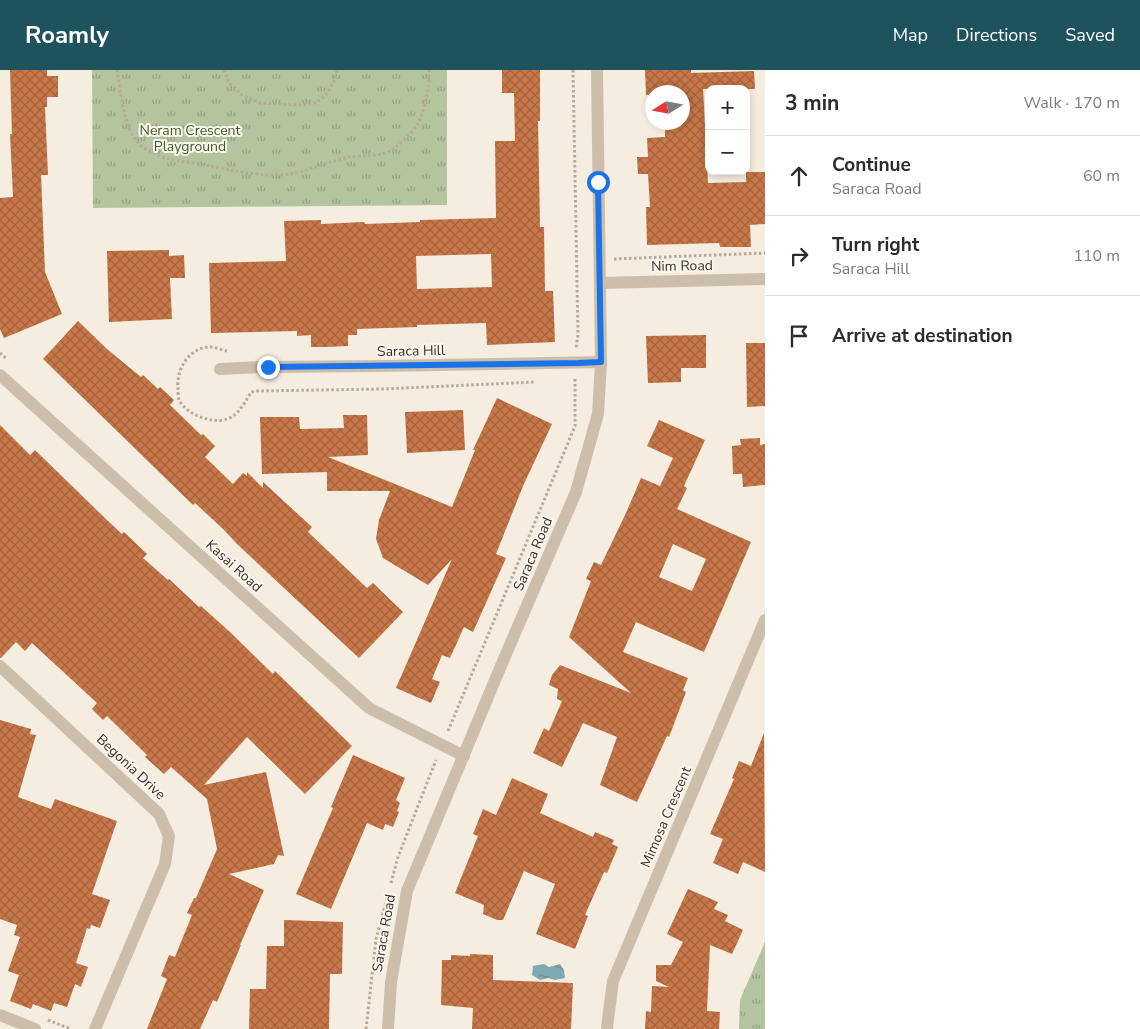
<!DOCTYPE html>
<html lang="en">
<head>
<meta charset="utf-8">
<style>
  body { margin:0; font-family:"Nunito Sans",sans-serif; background:#f2f2f3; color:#2b2b33 }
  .controls { position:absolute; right:15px; top:15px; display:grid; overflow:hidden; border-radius:10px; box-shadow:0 2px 8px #0003 }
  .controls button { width:45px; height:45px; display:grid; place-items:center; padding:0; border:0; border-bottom:1px solid #e1e1e2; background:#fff; color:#2b2b33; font:25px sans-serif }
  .compass { position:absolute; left:645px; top:15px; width:45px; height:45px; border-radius:50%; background:#fff; box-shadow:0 2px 8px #0003; rotate:259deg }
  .stop { position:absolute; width:15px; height:15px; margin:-11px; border:4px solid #1a73e8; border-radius:50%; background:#fff }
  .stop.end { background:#1a73e8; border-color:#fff; box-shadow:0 1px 5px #0008 }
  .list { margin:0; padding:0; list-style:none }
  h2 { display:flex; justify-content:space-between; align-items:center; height:65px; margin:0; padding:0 20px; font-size:21px }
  h2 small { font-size:16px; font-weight:400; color:#7c7c81 }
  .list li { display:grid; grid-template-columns:32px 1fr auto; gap:15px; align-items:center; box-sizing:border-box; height:80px; padding:0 20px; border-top:1px solid #e1e1e2 }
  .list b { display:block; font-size:19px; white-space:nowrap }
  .list p { margin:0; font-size:16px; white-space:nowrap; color:#7c7c81 }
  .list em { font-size:16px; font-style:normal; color:#7c7c81 }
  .icon { flex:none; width:28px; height:28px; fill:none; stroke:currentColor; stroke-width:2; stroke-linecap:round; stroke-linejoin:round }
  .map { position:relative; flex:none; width:765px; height:959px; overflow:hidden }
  header { display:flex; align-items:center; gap:30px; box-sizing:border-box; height:70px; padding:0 25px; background:#1e525d; color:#fff }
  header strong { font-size:24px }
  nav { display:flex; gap:28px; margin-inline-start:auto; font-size:18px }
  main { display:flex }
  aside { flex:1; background:#fff }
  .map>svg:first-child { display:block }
  .park { fill:url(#park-tufts) }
  .water { fill:url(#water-ripples) }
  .building { fill:url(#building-cross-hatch); fill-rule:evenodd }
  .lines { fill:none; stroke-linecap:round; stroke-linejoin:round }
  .path { stroke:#b9a895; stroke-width:3; stroke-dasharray:2.5 2.5; stroke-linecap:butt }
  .minor { stroke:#cdbeab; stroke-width:12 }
  .route { stroke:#1a73e8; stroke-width:6 }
  .labels { text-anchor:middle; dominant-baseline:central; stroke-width:4; stroke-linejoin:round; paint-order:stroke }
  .park-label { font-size:14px; fill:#44592d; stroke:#fbf6ed }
  .street-label { font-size:14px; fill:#3a312a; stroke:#fbf6ed }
</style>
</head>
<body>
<header>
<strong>Roamly</strong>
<nav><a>Map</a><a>Directions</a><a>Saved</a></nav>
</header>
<main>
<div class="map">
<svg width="765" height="959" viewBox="0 0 765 959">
  <defs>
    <pattern id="park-tufts" width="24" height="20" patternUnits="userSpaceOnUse" patternTransform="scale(1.25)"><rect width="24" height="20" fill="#b3c49f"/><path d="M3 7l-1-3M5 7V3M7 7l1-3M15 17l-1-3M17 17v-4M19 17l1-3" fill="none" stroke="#93a082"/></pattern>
    <pattern id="water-ripples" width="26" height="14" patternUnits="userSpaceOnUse" patternTransform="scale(1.25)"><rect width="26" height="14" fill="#7ea9b2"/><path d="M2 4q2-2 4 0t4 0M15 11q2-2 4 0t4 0" fill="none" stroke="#688a91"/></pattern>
    <pattern id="building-cross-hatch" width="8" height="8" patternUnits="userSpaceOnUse" patternTransform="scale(1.25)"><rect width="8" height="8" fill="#c87749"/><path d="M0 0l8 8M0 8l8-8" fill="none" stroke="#a3623d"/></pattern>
  </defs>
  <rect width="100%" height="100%" fill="#f4ede0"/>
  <!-- park -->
  <g class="park">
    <polygon points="92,0 447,0 447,135 93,138"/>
    <polygon points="765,872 765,959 739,959 740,930"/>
  </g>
  <!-- water -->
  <polygon class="water" points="544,894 549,897 560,894 564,900 565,908 555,910 548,908 540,910 532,905 533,896"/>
  <!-- building -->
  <g class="building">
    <polygon points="10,0 47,0 47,6 58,6 58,27 47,27 47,37 45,37 48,105 41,105 45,202 62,244 4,268 0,259 0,128 13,127 10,64 12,64"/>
    <path d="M502,0H540V51H538L540,157H544L545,221H553L555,272L487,275L486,253L417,255V257L357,259V265H348V276L326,277H311V265L297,266V261L211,263L209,193L286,191L284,151L321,150V154L364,152L365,154L420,152V150L496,148L495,71H515L514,23H502ZM491,184L492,217L417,219L416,186Z"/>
    <polygon points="645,0 691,0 691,3 754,1 755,19 703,19 708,113 746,112 746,102 765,102 765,154 750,155 751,177 720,177 719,173 647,175 646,137 650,137 648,104 638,104 637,87 648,87 647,68 665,67 665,52 682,52 682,22 652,22 652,25 646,25"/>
    <polygon points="169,180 169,186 184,185 185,208 170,208 172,249 109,252 107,181"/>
    <polygon points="78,251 107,279 141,307 143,305 158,319 160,317 174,330 170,335 201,365 203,364 215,376 205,387 233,414 243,403 247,406 247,402 263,418 263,412 312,457 308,462 367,518 373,513 403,542 359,588 238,475 223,459 195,433 193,435 43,289"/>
    <polygon points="706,265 706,298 681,298 681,312 648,313 646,266"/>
    <polygon points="746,273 765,273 765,336 747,337"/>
    <polygon points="497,328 552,354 523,416 496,484 506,488 473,562 464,557 450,588 442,585 432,609 440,612 431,633 396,618 452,489 428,515 383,488 376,469 379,450 390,421 327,421 327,402 262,404 260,347 299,347 300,359 344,358 343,345 367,345 368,385 328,387 452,437 475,380 473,380"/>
    <polygon points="463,340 465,380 407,383 405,342"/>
    <path d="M659,350L705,370L684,416L687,418L677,439L751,472L704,582L636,552L623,582L688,608L683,620L686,622L669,667L667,666L637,732L600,715L617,667L583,653L562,697L533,683L544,658L549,661L562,631L557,629L558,619L549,615L552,605L560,595L631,623L569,567L591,511L586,509L594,492L601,495L626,443L641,408L660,416L673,388L647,376ZM673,474L706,489L692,521L659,507Z"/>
    <polygon points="0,355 30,385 35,380 107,450 122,464 124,462 147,484 143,488 168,510 169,509 199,537 201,536 230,562 273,604 275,601 352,676 305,724 247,667 204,715 266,702 284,786 278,785 274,794 229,804 264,820 240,875 241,875 217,932 213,930 200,959 147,959 167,909 161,906 169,885 175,887 192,845 187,843 194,828 196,828 217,779 207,729 171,697 164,704 145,687 147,685 107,646 103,650 92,639 97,633 32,573 25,581 16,572 1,588 0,588"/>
    <polygon points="760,368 760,375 765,374 765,415 743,417 742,404 733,404 732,376 741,375 740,369"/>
    <polygon points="0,650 31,659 30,664 36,665 18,727 51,739 55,729 117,751 92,824 110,830 100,858 91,855 90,859 87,858 76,893 88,897 81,917 75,914 67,937 54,933 51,941 33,934 31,939 10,931 19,905 8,901 20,867 14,865 17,855 0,849"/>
    <polygon points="764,663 765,802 743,792 738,804 713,793 723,769 710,764 734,709 732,708 739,691 751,696"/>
    <polygon points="353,685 405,708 396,730 400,733 397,741 399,742 393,757 385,754 383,760 367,753 331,839 296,824 333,738 331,737"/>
    <polygon points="512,708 548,724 540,743 593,767 595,762 614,770 612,774 618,777 607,803 604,802 585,845 588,846 575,879 536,864 555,814 524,801 503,850 497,850 483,844 484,835 455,823 478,766 473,764 483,739 496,745"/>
    <polygon points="688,819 718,832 714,839 728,845 725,851 743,860 732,884 710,875 707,941 720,942 719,959 645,959 646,941 651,942 652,916 669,917 656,911 656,895 671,895 683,872 667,864"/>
    <polygon points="284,850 343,852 342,904 330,904 329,959 249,959 250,919 266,919 267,876 284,876"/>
    <polygon points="470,884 493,885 493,910 573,913 571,959 472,959 473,938 441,935 442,890 451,890 451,885 470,886"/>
  </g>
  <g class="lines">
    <!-- path -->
    <g class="path">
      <path d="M117,0C121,22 123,59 140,75C144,78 149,81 153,83C166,90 186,92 201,94C230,100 260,108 290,104C310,101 329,91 349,87C361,85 378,87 390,81C398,76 412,64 417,55C425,41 430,16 429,0"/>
      <polyline points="224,0 229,13 242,25 260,33 302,35 316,33 326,25 335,9 337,0"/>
      <polyline points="573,0 578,265 576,278"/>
      <polyline points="614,189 765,183"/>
      <path d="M227,281C221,280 213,276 208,277C188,279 176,300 178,319C178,322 178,327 179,330C187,346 219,357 233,346C240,341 247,330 251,322L257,321L383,319L535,312"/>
      <polyline points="0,283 7,289"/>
      <polyline points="448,661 575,356 575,308"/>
      <polyline points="391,813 398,787 436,690"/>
      <polyline points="48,950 71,959"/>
      <polyline points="366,959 376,869 388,824"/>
    </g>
    <!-- minor -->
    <g class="minor">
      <polyline points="600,213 765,209"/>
      <polyline points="220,299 260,297 382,296 601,292"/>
      <polyline points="0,305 369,638 464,686"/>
      <polyline points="0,596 159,744 169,766 165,794 95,959"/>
      <polyline points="0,945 35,959"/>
      <polyline points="388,959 391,912 407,821 503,591 576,422 598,344 601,292 597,0"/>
      <polyline points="607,959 608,949 613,911 765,550"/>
    </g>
  </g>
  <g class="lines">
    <!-- route -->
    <polyline class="route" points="268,297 578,293 601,292 598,112"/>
  </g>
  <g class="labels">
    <!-- park labels -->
    <g class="park-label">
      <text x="190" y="60">Neram Crescent<tspan x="190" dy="16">Playground</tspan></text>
    </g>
    <!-- street labels -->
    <g class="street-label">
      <text transform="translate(682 196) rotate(-1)">Nim Road</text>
      <text transform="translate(411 281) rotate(-1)">Saraca Hill</text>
      <text transform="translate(533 484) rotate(-67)">Saraca Road</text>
      <text transform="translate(234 496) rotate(42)">Kasai Road</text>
      <text transform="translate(131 697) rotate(43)">Begonia Drive</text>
      <text transform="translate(666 747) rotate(-67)">Mimosa Crescent</text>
      <text transform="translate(384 863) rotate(-80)">Saraca Road</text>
    </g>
  </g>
</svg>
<div class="controls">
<button>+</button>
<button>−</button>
</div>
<svg class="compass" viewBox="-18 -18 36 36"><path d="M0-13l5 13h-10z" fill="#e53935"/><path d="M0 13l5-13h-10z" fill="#7c7c81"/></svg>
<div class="stop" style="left:598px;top:112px"></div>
<div class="stop end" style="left:268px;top:297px"></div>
</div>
<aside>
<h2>3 min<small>Walk · 170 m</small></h2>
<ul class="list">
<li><svg class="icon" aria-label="ahead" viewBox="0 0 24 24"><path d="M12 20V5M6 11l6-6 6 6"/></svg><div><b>Continue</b><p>Saraca Road</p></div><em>60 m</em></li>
<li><svg class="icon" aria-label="right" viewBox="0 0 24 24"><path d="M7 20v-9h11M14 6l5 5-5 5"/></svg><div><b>Turn right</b><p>Saraca Hill</p></div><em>110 m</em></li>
<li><svg class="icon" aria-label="arrive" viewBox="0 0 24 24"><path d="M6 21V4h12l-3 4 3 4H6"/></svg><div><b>Arrive at destination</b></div></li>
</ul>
</aside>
</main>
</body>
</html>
